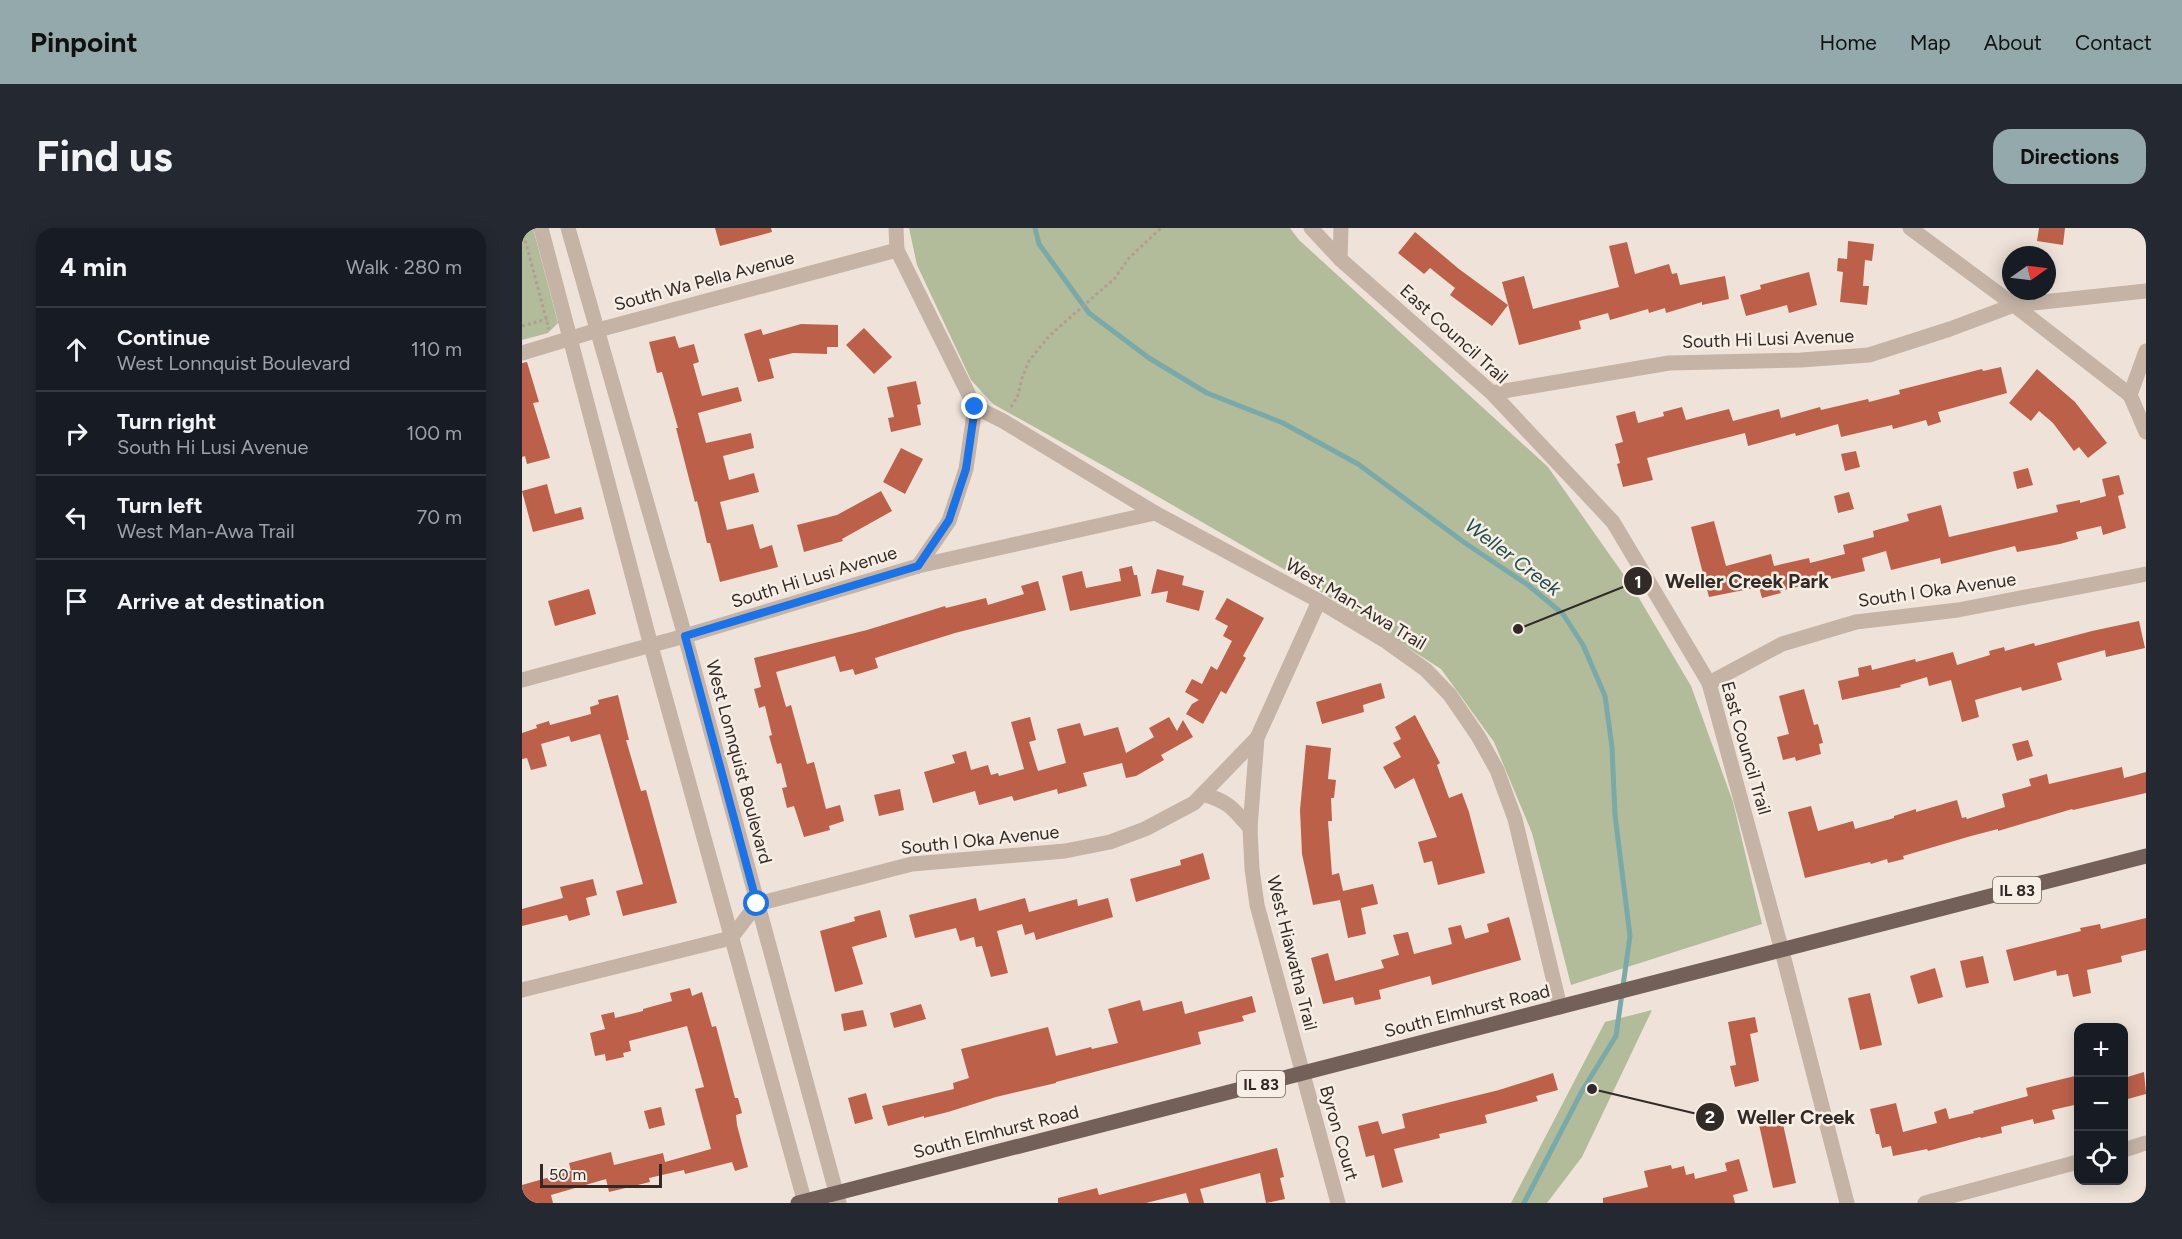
<!DOCTYPE html>
<html lang="en">
<head>
<meta charset="utf-8">
<style>
  body { margin:0; font-family:Figtree,sans-serif; background:#242831; color:#f1f3f6 }
  .controls { position:absolute; right:18px; bottom:18px; display:grid; overflow:hidden; border-radius:12px; box-shadow:0 3px 15px #0003 }
  .controls button { width:54px; height:54px; display:grid; place-items:center; padding:0; border:0; border-bottom:2px solid #363941; background:#171b24; color:#f1f3f6; font:30px sans-serif }
  .compass { position:absolute; left:1480px; top:18px; width:54px; height:54px; border-radius:50%; background:#171b24; box-shadow:0 3px 15px #0003; rotate:76deg }
  .scale { position:absolute; left:18px; bottom:15px; width:122px; box-sizing:border-box; padding-left:6px; border:3px solid #322a26; border-top:0; font-size:16px; line-height:21px; white-space:nowrap; color:#322a26; -webkit-text-stroke:4px #f7eee5; paint-order:stroke }
  .stop { position:absolute; width:18px; height:18px; margin:-14px; border:4px solid #1a73e8; border-radius:50%; background:#fff }
  .stop.end { background:#1a73e8; border-color:#fff; box-shadow:0 2px 6px #0008 }
  .list { margin:0; padding:0; list-style:none }
  h2 { display:flex; justify-content:space-between; align-items:center; height:78px; margin:0; padding:0 24px; font-size:26px }
  h2 small { font-size:20px; font-weight:400; color:#9ea1a6 }
  .list li { display:grid; grid-template-columns:39px 1fr auto; gap:18px; align-items:center; box-sizing:border-box; height:84px; padding:0 24px; border-top:2px solid #363941 }
  .list b { display:block; font-size:22px; white-space:nowrap }
  .list p { margin:0; font-size:20px; white-space:nowrap; color:#9ea1a6 }
  .list em { font-size:20px; font-style:normal; color:#9ea1a6 }
  .icon { flex:none; width:33px; height:33px; fill:none; stroke:currentColor; stroke-width:2; stroke-linecap:round; stroke-linejoin:round }
  .map { position:relative; flex:none; width:1624px; height:975px; overflow:hidden; border-radius:18px }
  header { display:flex; align-items:center; gap:36px; box-sizing:border-box; height:84px; padding:0 30px; background:#93a9ab; color:#111 }
  header strong { font-size:28px }
  nav { display:flex; gap:33px; margin-inline-start:auto; font-size:21px }
  .intro { display:flex; align-items:center; justify-content:space-between; box-sizing:border-box; height:144px; padding:0 36px }
  h1 { margin:0; font-size:42px }
  .button { padding:15px 27px; border-radius:18px; background:#93a9ab; color:#111; font-size:21px; font-weight:700 }
  main { display:flex; gap:36px; padding:0 36px }
  aside { flex:1; background:#171b24; border-radius:18px; box-shadow:0 3px 15px #0003 }
  .map>svg:first-child { display:block }
  .green { fill:#b2bc9a }
  .lines { fill:none; stroke-linecap:round; stroke-linejoin:round }
  .stream { stroke:#7aa9a9; stroke-width:5 }
  .building { fill:#bc604a }
  .path { stroke:#b19d91; stroke-width:3; stroke-dasharray:3 3; stroke-linecap:butt }
  .minor { stroke:#c5b3a6; stroke-width:15 }
  .major { stroke:#736058; stroke-width:15 }
  .route { stroke:#1a73e8; stroke-width:8 }
  .labels { text-anchor:middle; dominant-baseline:central; stroke-width:5; stroke-linejoin:round; paint-order:stroke }
  .shield { fill:#f7eee5; stroke:#6d655f; stroke-width:1.5 }
  .shield-label { font-size:16px; font-weight:bold; fill:#322a26 }
  .street-label { font-size:18px; fill:#322a26; stroke:#f7eee5 }
  .water-label { font-size:20px; font-style:italic; fill:#204f50; stroke:#f7eee5 }
  .leader { fill:none; stroke:#322a26; stroke-width:2 }
  .callout-dot { fill:#322a26; stroke:#f7eee5; stroke-width:2 }
  .mark-label { font-size:18px; text-anchor:middle; font-weight:bold; fill:#fff }
  .callout-label { font-size:20px; text-anchor:middle; font-weight:bold; fill:#322a26; stroke:#f7eee5; stroke-width:5; stroke-linejoin:round; paint-order:stroke }
</style>
</head>
<body>
<header>
<strong>Pinpoint</strong>
<nav><a>Home</a><a>Map</a><a>About</a><a>Contact</a></nav>
</header>
<div class="intro"><h1>Find us</h1><a class="button">Directions</a></div>
<main>
<aside>
<h2>4 min<small>Walk · 280 m</small></h2>
<ul class="list">
<li><svg class="icon" aria-label="ahead" viewBox="0 0 24 24"><path d="M12 20V5M6 11l6-6 6 6"/></svg><div><b>Continue</b><p>West Lonnquist Boulevard</p></div><em>110 m</em></li>
<li><svg class="icon" aria-label="right" viewBox="0 0 24 24"><path d="M7 20v-9h11M14 6l5 5-5 5"/></svg><div><b>Turn right</b><p>South Hi Lusi Avenue</p></div><em>100 m</em></li>
<li><svg class="icon" aria-label="left" viewBox="0 0 24 24"><path d="M17 20v-9H6M10 6l-5 5 5 5"/></svg><div><b>Turn left</b><p>West Man-Awa Trail</p></div><em>70 m</em></li>
<li><svg class="icon" aria-label="arrive" viewBox="0 0 24 24"><path d="M6 21V4h12l-3 4 3 4H6"/></svg><div><b>Arrive at destination</b></div></li>
</ul>
</aside>
<div class="map">
<svg width="1624" height="975" viewBox="0 0 1624 975">
  <rect width="100%" height="100%" fill="#efe3d9"/>
  <!-- green -->
  <g class="green">
    <polygon points="0,0 11,0 36,95 26,105 0,112"/>
    <polygon points="387,0 768,0 777,12 1026,239 1111,360 1169,458 1211,574 1240,696 1049,757 1010,605 972,514 919,441 777,350 614,256 471,176 449,152 395,37"/>
    <polygon points="1130,782 1060,929 1025,975 989,975 1083,794"/>
  </g>
  <g class="lines">
    <!-- stream -->
    <polyline class="stream" points="513,0 517,16 567,85 627,130 685,165 761,195 836,236 943,315 1006,357 1041,386 1061,417 1083,468 1090,519 1093,587 1108,708 1094,808 1060,863 1002,975"/>
  </g>
  <!-- building -->
  <g class="building">
    <polygon points="193,0 249,0 250,4 198,18"/>
    <polygon points="1517,0 1543,0 1541,17 1515,13"/>
    <polygon points="893,4 937,41 986,77 970,98 928,67 933,60 908,40 902,46 876,25"/>
    <polygon points="1326,13 1352,16 1350,33 1343,32 1341,58 1347,58 1345,77 1318,74 1321,44 1315,43 1316,30 1325,31"/>
    <polygon points="1105,14 1113,46 1147,36 1150,46 1155,45 1158,57 1203,48 1207,71 1180,77 1180,74 1144,85 1143,80 1127,85 1126,81 1088,92 1086,85 1057,93 1059,101 997,117 980,54 1002,48 1011,81 1097,59 1087,18"/>
    <polygon points="1287,44 1295,77 1267,85 1265,77 1224,88 1218,67 1239,61 1238,57"/>
    <polygon points="279,96 316,97 316,119 305,119 305,126 271,125 247,131 252,150 236,154 222,106 239,101 241,107"/>
    <polygon points="342,100 370,129 352,146 324,117"/>
    <polygon points="153,108 157,120 172,116 177,134 171,136 180,168 216,159 220,173 176,185 184,215 229,205 232,220 201,228 207,252 232,245 237,264 198,274 205,302 231,296 238,321 250,317 256,339 198,354 188,315 185,315 175,273 173,274 154,200 156,200 140,144 135,145 127,114"/>
    <polygon points="5,134 17,174 11,175 28,230 5,236 3,228 0,229 0,135"/>
    <polygon points="1479,139 1485,165 1416,184 1419,194 1406,198 1404,192 1371,201 1370,197 1319,209 1316,196 1274,208 1273,205 1226,218 1223,205 1125,230 1131,252 1101,259 1095,236 1098,235 1093,216 1101,214 1094,188 1113,183 1116,195 1142,188 1141,184 1160,179 1164,192 1207,181 1211,193 1257,181 1259,190 1298,179 1299,182 1346,171 1347,174 1378,166 1377,162 1460,141 1461,143"/>
    <polygon points="1515,141 1553,174 1585,215 1566,230 1557,219 1552,223 1531,195 1517,183 1509,193 1487,175"/>
    <polygon points="394,153 399,176 395,177 399,197 369,204 366,190 372,189 365,159"/>
    <polygon points="379,220 401,231 383,266 361,254"/>
    <polygon points="1334,223 1338,239 1323,243 1319,226"/>
    <polygon points="1506,240 1511,257 1495,261 1491,244"/>
    <polygon points="1597,247 1602,266 1596,268 1604,300 1581,307 1579,298 1554,304 1556,311 1538,316 1495,324 1493,318 1419,336 1418,330 1369,342 1364,323 1340,330 1343,343 1258,363 1259,365 1240,370 1237,359 1187,369 1169,299 1192,293 1204,338 1249,326 1252,338 1287,330 1288,335 1323,326 1321,317 1352,309 1351,303 1387,293 1385,286 1419,277 1427,309 1536,284 1534,277 1558,272 1558,275 1584,268 1580,251"/>
    <polygon points="25,256 33,286 59,279 62,291 11,304 0,263"/>
    <polygon points="359,263 370,283 320,311 321,313 282,324 275,297 315,287"/>
    <polygon points="1327,264 1332,281 1316,285 1312,268"/>
    <polygon points="610,338 612,347 615,347 619,368 548,383 540,348 560,343 564,360 599,353 597,341"/>
    <polygon points="635,341 662,348 660,357 682,363 677,383 644,374 646,363 629,366"/>
    <polygon points="516,353 524,382 433,405 353,430 356,440 333,447 331,441 318,444 313,428 254,444 264,479 269,477 285,536 292,534 304,581 318,577 322,593 307,598 308,602 282,609 272,578 265,580 260,560 265,559 259,535 255,536 247,508 250,507 243,478 237,480 232,461 239,459 232,430 345,402 423,378 424,380 464,370 466,377 502,366 499,358"/>
    <polygon points="67,361 74,386 33,398 26,373"/>
    <polygon points="705,370 742,390 721,428 724,430 704,466 699,463 681,496 664,486 670,476 677,472 663,464 670,451 680,456 689,438 695,442 710,413 701,408 706,398 693,391"/>
    <polygon points="1617,393 1623,420 1584,429 1583,422 1535,435 1540,452 1500,463 1499,459 1453,472 1457,489 1440,494 1429,452 1407,458 1405,449 1378,457 1379,459 1320,472 1316,453 1337,448 1336,440 1349,437 1350,442 1393,431 1394,434 1431,424 1435,437 1468,427 1467,423 1482,419 1483,423 1512,415 1513,418 1570,403"/>
    <polygon points="859,455 863,470 841,477 842,484 800,496 794,474"/>
    <polygon points="1282,461 1292,497 1296,496 1301,515 1297,516 1299,526 1274,533 1273,529 1261,532 1255,509 1267,506 1257,468"/>
    <polygon points="96,467 107,512 104,512 119,563 124,562 155,675 101,688 94,663 121,656 78,506 49,514 47,508 19,516 25,538 9,542 5,530 0,531 0,505 15,500 14,497 27,493 28,497 69,486 68,479 77,476 76,472"/>
    <polygon points="893,487 918,535 915,537 927,570 940,565 947,584 963,645 916,657 910,633 902,635 896,614 915,609 892,550 873,561 861,539 879,529 871,515 879,511 873,499"/>
    <polygon points="508,489 514,512 507,514 516,543 544,535 535,501 558,495 562,508 596,499 604,525 632,509 627,500 647,489 655,503 661,492 671,509 639,527 642,532 614,548 604,550 600,535 561,545 565,558 536,566 535,561 492,573 490,568 457,577 453,563 411,575 402,544 433,535 430,527 444,523 449,542 466,537 469,547 476,545 477,548 502,541 489,494"/>
    <polygon points="1506,512 1511,528 1495,533 1490,516"/>
    <polygon points="784,517 809,520 806,551 814,552 812,570 809,570 810,593 806,593 810,647 817,645 821,663 851,656 856,676 839,680 844,706 826,710 818,672 791,677 780,626 778,582"/>
    <polygon points="1600,539 1602,550 1624,544 1624,565 1551,582 1550,581 1476,603 1476,601 1449,608 1381,628 1382,631 1366,635 1365,631 1349,636 1348,634 1283,650 1266,584 1289,578 1296,603 1331,593 1333,601 1372,590 1372,588 1394,581 1394,584 1435,572 1440,590 1444,589 1445,591 1483,579 1480,566 1509,558 1507,551 1525,546 1527,556"/>
    <polygon points="378,561 382,582 357,588 352,567"/>
    <polygon points="681,625 688,651 614,674 608,651 659,637 658,632"/>
    <polygon points="71,651 75,667 64,670 68,687 47,693 45,687 0,698 0,681 41,670 38,659"/>
    <polygon points="454,670 457,683 503,670 507,684 555,671 556,678 586,670 591,689 514,712 512,704 503,707 500,696 475,703 486,745 469,749 460,718 454,719 452,709 438,713 434,700 393,710 387,687"/>
    <polygon points="358,682 365,709 330,719 341,756 313,764 298,703 333,693 332,689"/>
    <polygon points="987,689 999,732 910,757 908,748 857,762 859,771 833,777 831,769 801,776 789,730 806,725 813,753 862,740 859,732 877,727 871,707 886,704 892,726 930,716 926,700 939,697 943,711 967,704 965,696"/>
    <polygon points="1624,690 1624,722 1599,728 1600,734 1565,742 1569,765 1551,769 1546,746 1535,748 1534,742 1492,753 1484,722 1559,703 1558,700 1578,696 1579,701"/>
    <polygon points="1461,728 1467,755 1444,760 1438,733"/>
    <polygon points="1413,740 1421,769 1396,776 1388,748"/>
    <polygon points="168,760 170,768 180,764 190,799 194,798 213,870 216,870 220,885 214,887 215,897 226,939 213,943 210,934 163,946 162,942 127,950 128,954 87,964 84,951 29,967 31,975 0,975 0,957 49,943 47,935 89,924 92,937 141,925 143,934 189,921 173,861 182,859 165,798 107,813 109,823 101,825 102,829 84,833 83,826 73,828 68,805 83,801 79,787 92,784 93,790 121,783 121,781 150,773 148,765"/>
    <polygon points="1348,765 1360,817 1338,822 1326,770"/>
    <polygon points="730,768 734,784 720,788 722,793 676,804 679,816 534,854 534,855 474,869 426,884 402,890 402,888 366,898 360,878 432,861 431,855 447,850 439,821 526,799 534,828 569,819 570,821 596,815 586,781 618,772 621,783 660,773 663,786"/>
    <polygon points="399,776 404,791 372,800 368,785"/>
    <polygon points="341,782 345,798 322,803 319,786"/>
    <polygon points="1233,789 1236,804 1228,806 1237,853 1213,859 1208,838 1214,837 1206,794"/>
    <polygon points="1622,844 1624,866 1602,872 1602,850"/>
    <polygon points="1031,845 1036,862 1014,868 1016,873 963,887 965,895 917,906 918,910 872,921 881,954 860,960 852,927 844,929 836,898 856,893 860,906 883,900 880,886 977,862"/>
    <polygon points="1557,847 1557,876 1530,882 1533,891 1512,896 1511,891 1479,899 1480,905 1459,910 1458,909 1406,923 1405,921 1371,928 1369,918 1360,920 1357,906 1354,906 1348,881 1374,875 1381,904 1415,895 1412,884 1424,880 1427,891 1452,885 1451,883 1506,868 1504,860"/>
    <polygon points="344,865 351,891 333,896 326,870"/>
    <polygon points="139,879 143,897 127,901 122,883"/>
    <polygon points="1259,887 1274,955 1251,960 1236,892"/>
    <polygon points="755,920 762,949 758,950 763,971 744,975 738,945 678,961 682,975 667,975 664,965 624,975 536,975 536,970 575,960 577,967"/>
    <polygon points="1217,931 1226,963 1211,967 1213,975 1081,975 1081,970 1126,959 1122,943 1149,937 1150,941 1162,938 1164,947 1172,945 1173,951 1205,943 1203,935"/>
  </g>
  <g class="lines">
    <!-- path -->
    <g class="path">
      <polyline points="0,1 27,101"/>
      <polyline points="0,98 25,91"/>
      <polyline points="489,179 496,167 500,150 507,133 527,108 593,50 607,30 639,0"/>
    </g>
    <!-- minor -->
    <g class="minor">
      <polyline points="19,0 129,418 283,975"/>
      <polyline points="46,0 163,408 317,975"/>
      <polyline points="374,0 375,22 453,179 444,241 427,293 396,338"/>
      <polyline points="789,0 818,31 970,165 1091,294 1187,455 1260,723 1325,975"/>
      <polyline points="1388,0 1492,77 1608,167 1624,204"/>
      <polyline points="818,31 819,0"/>
      <polyline points="0,125 76,102 375,22"/>
      <polyline points="970,165 1147,135 1279,132 1347,127 1428,101 1492,77 1624,63"/>
      <polyline points="1608,167 1624,123"/>
      <polyline points="453,179 481,193 633,285 797,373 862,412 904,442 928,467 956,508 975,542 993,591 1038,779"/>
      <polyline points="797,373 735,510 728,600 730,641 735,677 816,975"/>
      <polyline points="0,452 163,408 396,338 633,285"/>
      <polyline points="1187,455 1260,416 1334,394 1436,382 1624,346"/>
      <path d="M681,566C707,574 711,580 728,600"/>
      <polyline points="0,762 209,710 235,676 390,636 543,623 588,614 623,601 672,575 735,510"/>
      <polyline points="1602,922 1624,915"/>
      <polyline points="1403,975 1556,934"/>
    </g>
    <!-- major -->
    <polyline class="major" points="276,975 1624,628"/>
  </g>
  <g class="lines">
    <!-- route -->
    <polyline class="route" points="235,676 163,408 396,338 427,292 444,241 453,179"/>
  </g>
  <g class="labels">
    <!-- shield labels -->
    <g class="shield">
      <rect x="1471" y="649" width="48" height="26" rx="4.5"/>
      <rect x="715" y="843" width="48" height="26" rx="4.5"/>
    </g>
    <g class="shield-label">
      <text x="1495" y="662">IL 83</text>
      <text x="739" y="856">IL 83</text>
    </g>
    <!-- street labels -->
    <g class="street-label">
      <text transform="translate(182 53) rotate(-15)">South Wa Pella Avenue</text>
      <text transform="translate(932 106) rotate(42)">East Council Trail</text>
      <text transform="translate(1246 111) rotate(-2)">South Hi Lusi Avenue</text>
      <text transform="translate(292 349) rotate(-17)">South Hi Lusi Avenue</text>
      <text transform="translate(1415 362) rotate(-8)">South I Oka Avenue</text>
      <text transform="translate(834 376) rotate(31)">West Man-Awa Trail</text>
      <text transform="translate(1224 520) rotate(74)">East Council Trail</text>
      <text transform="translate(217 534) rotate(75)">West Lonnquist Boulevard</text>
      <text transform="translate(458 612) rotate(-6)">South I Oka Avenue</text>
      <text transform="translate(770 725) rotate(76)">West Hiawatha Trail</text>
      <text transform="translate(945 783) rotate(-14)">South Elmhurst Road</text>
      <text transform="translate(474 904) rotate(-14)">South Elmhurst Road</text>
      <text transform="translate(817 905) rotate(74)">Byron Court</text>
    </g>
    <!-- water labels -->
    <g class="water-label">
      <text transform="translate(991 329) rotate(37)">Weller Creek</text>
    </g>
  </g>
  <!-- callouts -->
  <path class="leader" d="M996 401L1116 353M1070 861L1188 889"/>
  <g class="callout-dot">
    <circle cx="996" cy="401" r="6"/>
    <circle cx="1070" cy="861" r="6"/>
    <circle cx="1116" cy="353" r="15"/>
    <circle cx="1188" cy="889" r="15"/>
  </g>
  <g class="mark-label">
    <text x="1116" y="360">1</text>
    <text x="1188" y="895">2</text>
  </g>
  <g class="callout-label">
    <text x="1225" y="360">Weller Creek Park</text>
    <text x="1274" y="896">Weller Creek</text>
  </g>
</svg>
<div class="controls">
<button>+</button>
<button>−</button>
<button><svg class="icon" aria-label="locate" viewBox="0 0 24 24"><circle cx="12" cy="12" r="6"/><path d="M12 2v4M12 18v4M2 12h4M18 12h4"/></svg></button>
</div>
<svg class="compass" viewBox="-18 -18 36 36"><path d="M0-13l5 13h-10z" fill="#e53935"/><path d="M0 13l5-13h-10z" fill="#9ea1a6"/></svg>
<div class="scale">50 m</div>
<div class="stop" style="left:235px;top:676px"></div>
<div class="stop end" style="left:453px;top:179px"></div>
</div>
</main>
</body>
</html>
